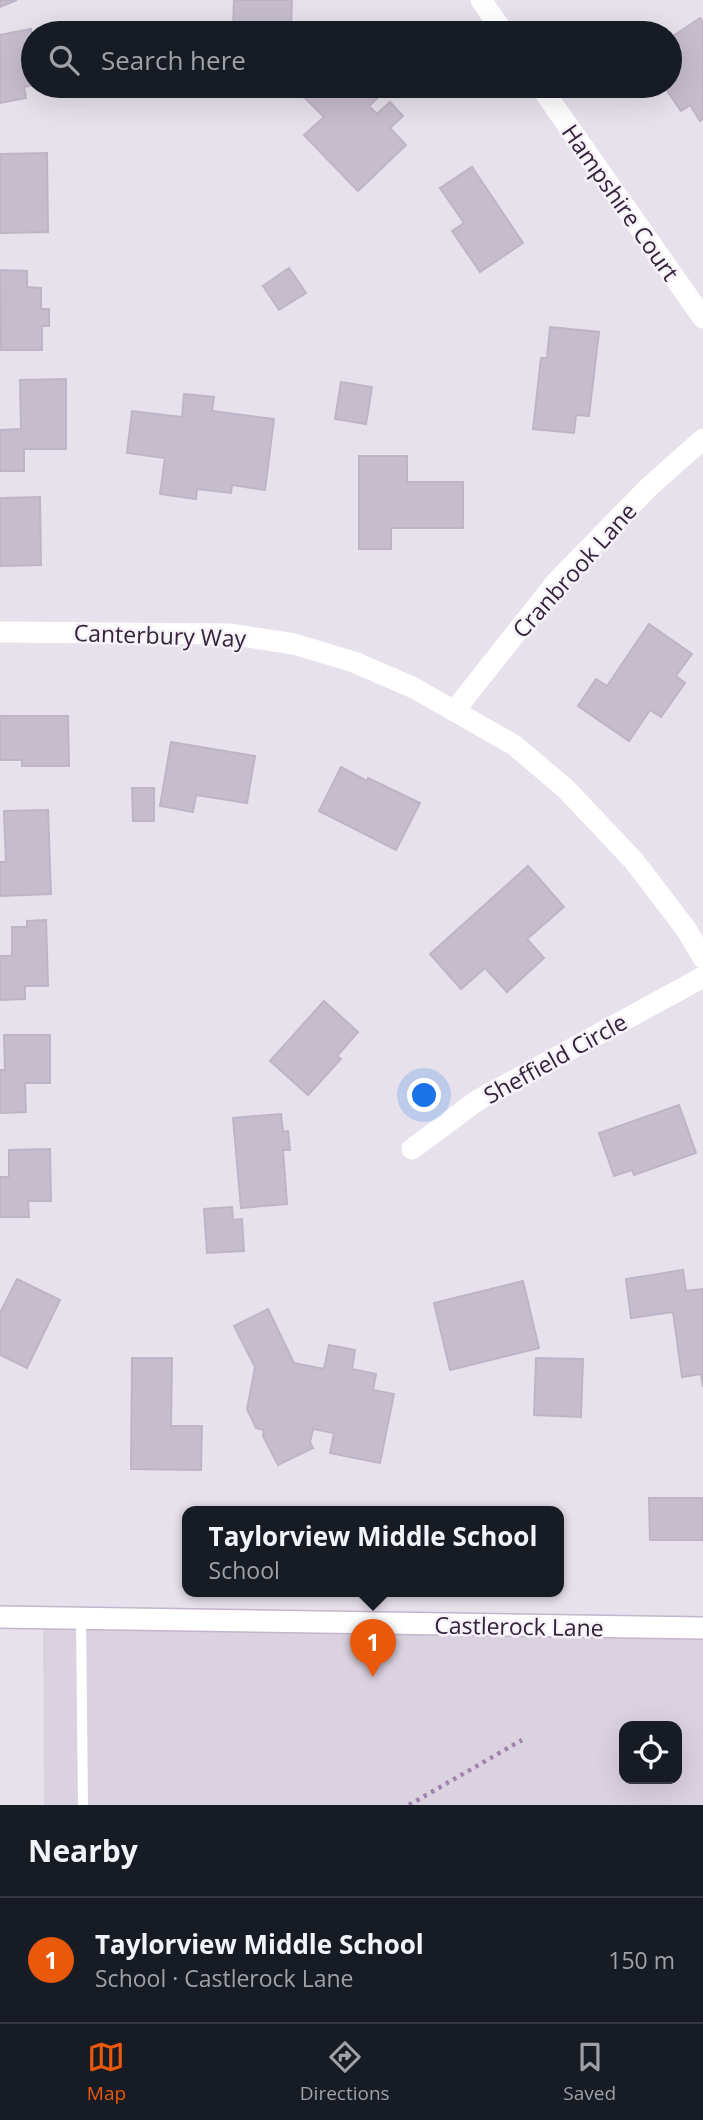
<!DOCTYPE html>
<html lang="en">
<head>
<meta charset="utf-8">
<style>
  body { margin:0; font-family:"Open Sans",sans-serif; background:#242831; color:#f1f3f6 }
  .controls { position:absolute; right:21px; bottom:21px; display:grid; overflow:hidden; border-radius:14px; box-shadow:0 7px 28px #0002 }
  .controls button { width:63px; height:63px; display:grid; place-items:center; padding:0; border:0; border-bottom:2px solid #363941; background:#171b24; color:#f1f3f6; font:35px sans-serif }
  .you { position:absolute; left:425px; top:1096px; width:24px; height:24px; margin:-18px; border:5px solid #fff; border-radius:50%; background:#1a73e8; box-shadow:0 0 0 10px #1a73e833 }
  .badge { display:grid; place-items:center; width:46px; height:46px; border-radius:50%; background:#ea580c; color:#fff; font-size:23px; font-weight:700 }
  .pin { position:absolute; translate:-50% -58px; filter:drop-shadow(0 2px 4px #0008) }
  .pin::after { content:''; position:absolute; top:37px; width:24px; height:21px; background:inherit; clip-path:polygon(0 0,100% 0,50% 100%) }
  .popup { position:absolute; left:182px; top:1506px; width:382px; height:91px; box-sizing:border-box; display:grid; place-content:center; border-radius:14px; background:#171b24; filter:drop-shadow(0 2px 5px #0005); font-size:23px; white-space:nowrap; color:#9ea1a6 }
  .popup b { font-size:26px; color:#f1f3f6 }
  .popup::after { content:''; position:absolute; left:50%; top:100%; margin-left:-14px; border:14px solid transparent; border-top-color:#171b24 }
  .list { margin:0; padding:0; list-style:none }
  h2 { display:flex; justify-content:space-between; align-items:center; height:91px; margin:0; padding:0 28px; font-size:30px }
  h2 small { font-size:23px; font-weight:400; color:#9ea1a6 }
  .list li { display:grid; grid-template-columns:46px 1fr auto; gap:21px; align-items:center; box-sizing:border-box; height:126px; padding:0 28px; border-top:2px solid #363941 }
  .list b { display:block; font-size:26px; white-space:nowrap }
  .list p { margin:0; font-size:23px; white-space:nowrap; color:#9ea1a6 }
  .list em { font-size:23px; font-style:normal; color:#9ea1a6 }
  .icon { flex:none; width:38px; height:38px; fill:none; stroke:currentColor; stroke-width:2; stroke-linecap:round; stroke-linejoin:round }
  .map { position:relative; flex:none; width:703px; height:1805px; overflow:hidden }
  .search { position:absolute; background:#171b24; box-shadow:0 7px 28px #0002; left:21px; right:21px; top:21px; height:77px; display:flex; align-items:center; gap:18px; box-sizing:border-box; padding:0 24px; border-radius:38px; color:#9ea1a6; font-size:26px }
  .sheet { height:217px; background:#171b24 }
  nav { display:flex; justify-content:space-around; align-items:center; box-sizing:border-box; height:98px; border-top:2px solid #363941; background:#171b24; font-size:19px; color:#9ea1a6 }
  nav a { display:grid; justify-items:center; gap:4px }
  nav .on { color:#ea580c }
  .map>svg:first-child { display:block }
  .built { fill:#dad2df; fill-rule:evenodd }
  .building { fill:#c6bdcc; stroke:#beb4c5; stroke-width:2 }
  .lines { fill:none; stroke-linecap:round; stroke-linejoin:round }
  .secondary-casing { stroke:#c3b5cb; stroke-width:24 }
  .path { stroke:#a182af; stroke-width:4.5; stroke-dasharray:3.5 5; stroke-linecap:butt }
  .lane { stroke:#fff; stroke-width:10 }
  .street { stroke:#fff; stroke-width:21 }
  .secondary { stroke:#fff; stroke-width:21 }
  .labels { text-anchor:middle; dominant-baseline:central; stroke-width:5; stroke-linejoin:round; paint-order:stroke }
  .street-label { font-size:23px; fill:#35223c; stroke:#f5f2f8 }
</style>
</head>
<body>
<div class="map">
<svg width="703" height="1805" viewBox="0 0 703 1805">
  <rect width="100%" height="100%" fill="#e7e1ec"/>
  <!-- built -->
  <path class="built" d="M43,1617L703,1628V1805H44ZM624,1726H677V1779H624Z"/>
  <!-- building -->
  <g class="building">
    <polygon points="0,0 17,0 0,7"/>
    <polygon points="234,0 292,0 291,29 233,28"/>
    <polygon points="700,18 703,22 703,119 700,121 690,105 681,111 664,86 670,86 670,38"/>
    <polygon points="31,29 33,40 33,85 24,87 26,98 0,103 0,35"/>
    <polygon points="318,86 380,86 385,91 369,106 377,114 390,102 403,116 390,128 406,145 358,191 304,135 324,117 305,98"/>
    <polygon points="47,153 48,232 0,233 0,154"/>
    <polygon points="472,167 523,243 480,272 452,231 464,223 440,188"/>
    <polygon points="289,268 306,293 279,310 263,286"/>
    <polygon points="0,270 27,271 27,287 41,288 41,309 49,309 49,326 42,326 42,350 1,350"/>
    <polygon points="550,327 599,332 589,416 576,415 574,433 533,429 541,358 547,358"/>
    <polygon points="66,379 66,449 24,449 24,471 0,471 0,430 21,429 20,380"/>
    <polygon points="341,382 372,387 366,424 335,419"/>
    <polygon points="184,394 214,397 212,411 274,419 265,490 232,485 231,493 197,489 196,499 160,494 165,458 127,453 132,411 182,417"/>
    <polygon points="359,456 407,456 407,482 463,482 463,528 391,528 391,549 359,549"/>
    <polygon points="40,497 41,565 0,566 0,498"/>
    <polygon points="649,624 692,654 676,676 685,683 661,717 650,710 629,741 578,706 596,679 607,686"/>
    <polygon points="0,716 68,716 69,766 22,766 22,760 0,760"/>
    <polygon points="171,742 255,756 247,803 196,795 193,812 160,806"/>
    <polygon points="341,767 367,781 368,778 420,803 396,850 319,811"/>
    <polygon points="132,788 154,788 154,821 133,821"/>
    <polygon points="48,810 51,894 0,896 0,862 6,862 4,811"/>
    <polygon points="528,866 564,907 527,939 544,958 507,992 485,968 461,989 430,954"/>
    <polygon points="46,920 48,986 25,986 25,999 0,1000 0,956 12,956 12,927 27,927 27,921"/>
    <polygon points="324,1001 358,1032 337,1056 341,1059 308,1095 270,1061"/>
    <polygon points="4,1035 50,1035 50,1083 25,1083 26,1112 0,1113 0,1070 5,1070"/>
    <polygon points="679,1105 696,1153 634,1175 632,1170 614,1176 599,1133"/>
    <polygon points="281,1114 283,1132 288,1131 290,1150 283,1150 287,1204 241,1208 233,1118"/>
    <polygon points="50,1149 51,1201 28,1201 29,1217 0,1217 0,1177 9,1177 9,1150"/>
    <polygon points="232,1207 233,1220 242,1219 244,1251 207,1253 204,1209"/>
    <polygon points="683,1270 686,1291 703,1289 703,1387 701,1374 682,1377 673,1312 631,1318 626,1279"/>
    <polygon points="17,1279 60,1300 27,1368 0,1355 0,1313"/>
    <polygon points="523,1281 539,1348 450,1370 434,1303"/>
    <polygon points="268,1309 294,1363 324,1369 329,1345 355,1350 352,1369 376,1374 373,1390 394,1394 380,1463 330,1453 334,1433 313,1429 310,1442 313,1448 278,1465 263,1436 264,1430 256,1428 247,1409 255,1367 234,1326"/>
    <polygon points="132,1358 172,1358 171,1426 202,1426 201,1470 131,1469"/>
    <polygon points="536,1358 583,1359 581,1417 534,1415"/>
    <polygon points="649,1498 703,1498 703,1540 650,1540"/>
  </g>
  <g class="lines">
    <!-- secondary casing -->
    <g class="secondary-casing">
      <polyline id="secondary" points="0,1617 703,1628"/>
    </g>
    <!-- path -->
    <polyline class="path" points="409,1805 522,1740"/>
    <!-- lane -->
    <polyline class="lane" points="81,1619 83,1805"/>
    <!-- street -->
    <g class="street">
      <polyline points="481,0 504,33"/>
      <polyline points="540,86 703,318"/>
      <polyline points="0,632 229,634 294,644 354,662 414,688 514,745 566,789 634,861 686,929 703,958"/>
      <polyline points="455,710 557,581 649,487 703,439"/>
      <polyline points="412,1149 478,1100 703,977"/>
    </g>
    <!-- secondary -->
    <use href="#secondary" class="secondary"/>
  </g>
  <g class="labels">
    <!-- street labels -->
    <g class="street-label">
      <text transform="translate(621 202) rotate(55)">Hampshire Court</text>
      <text transform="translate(574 570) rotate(-48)">Cranbrook Lane</text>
      <text transform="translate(160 635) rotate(2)">Canterbury Way</text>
      <text transform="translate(555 1058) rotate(-29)">Sheffield Circle</text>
      <text transform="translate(519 1626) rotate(1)">Castlerock Lane</text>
    </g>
  </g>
</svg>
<div class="controls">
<button><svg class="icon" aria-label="locate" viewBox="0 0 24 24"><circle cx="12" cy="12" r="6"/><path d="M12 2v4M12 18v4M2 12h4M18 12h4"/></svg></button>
</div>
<div class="you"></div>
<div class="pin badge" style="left:373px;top:1677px">1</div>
<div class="popup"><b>Taylorview Middle School</b>School</div>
<div class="search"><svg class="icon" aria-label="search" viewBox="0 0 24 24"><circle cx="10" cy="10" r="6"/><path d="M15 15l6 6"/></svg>Search here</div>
</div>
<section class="sheet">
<h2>Nearby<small></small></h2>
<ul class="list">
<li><span class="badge">1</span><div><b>Taylorview Middle School</b><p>School · Castlerock Lane</p></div><em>150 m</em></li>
</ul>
</section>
<nav>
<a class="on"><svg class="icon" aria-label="map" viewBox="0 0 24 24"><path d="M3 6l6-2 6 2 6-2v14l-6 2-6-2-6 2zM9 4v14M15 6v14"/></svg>Map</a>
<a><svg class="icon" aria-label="directions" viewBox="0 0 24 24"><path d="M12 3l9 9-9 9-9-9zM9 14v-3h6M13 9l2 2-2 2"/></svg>Directions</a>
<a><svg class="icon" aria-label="saved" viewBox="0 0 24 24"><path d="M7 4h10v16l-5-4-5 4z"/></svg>Saved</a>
</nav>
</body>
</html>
